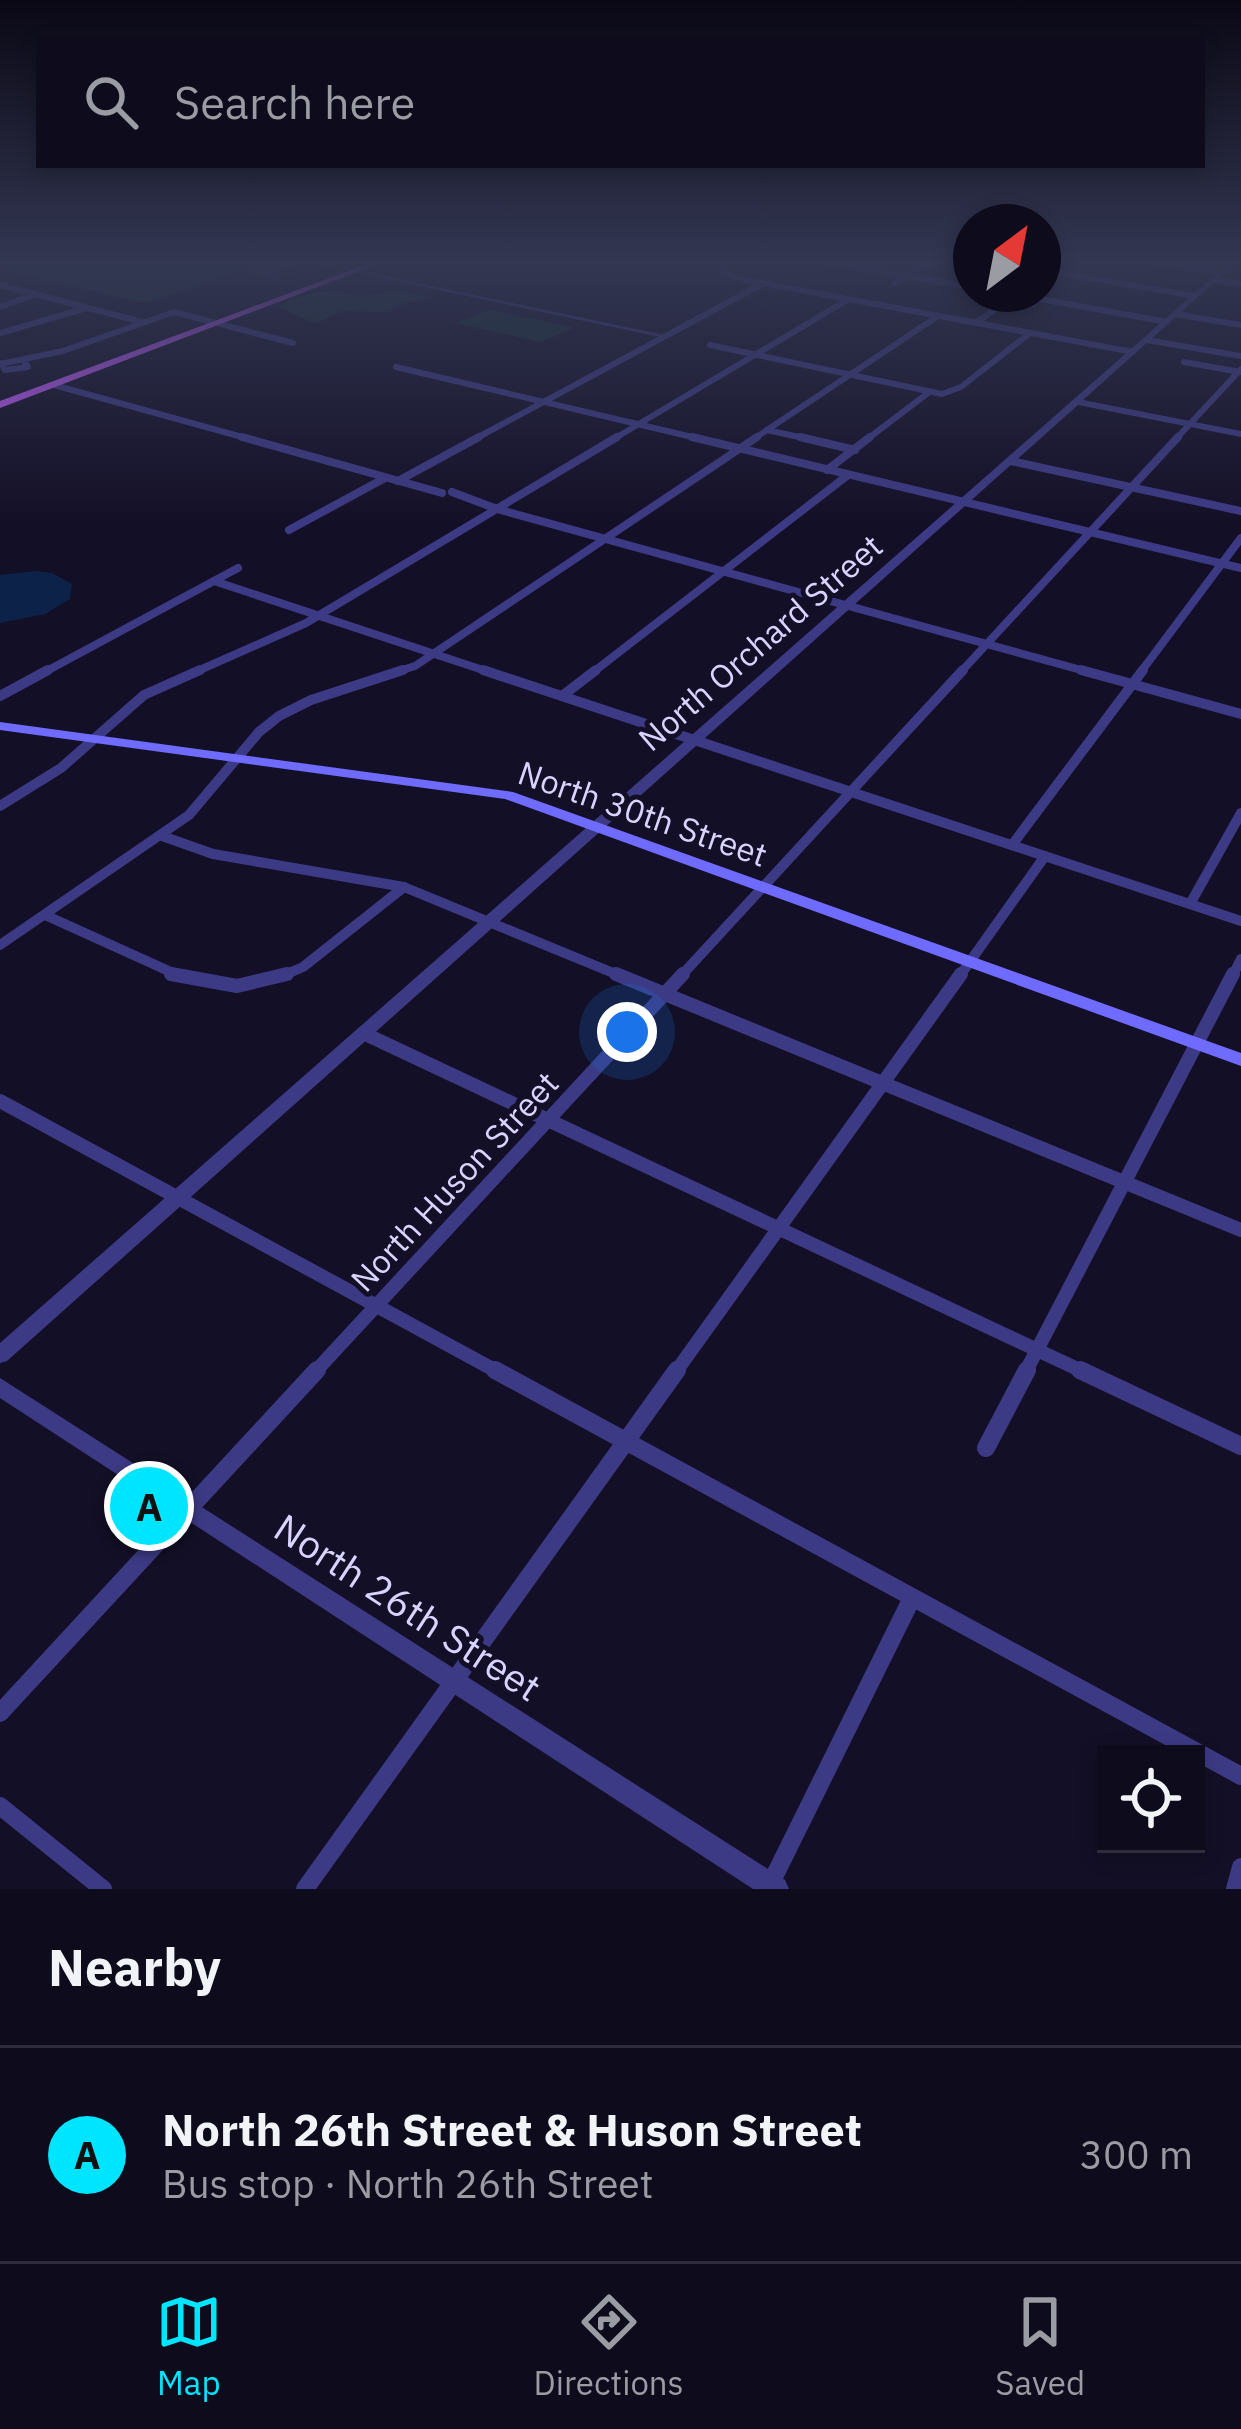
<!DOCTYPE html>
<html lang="en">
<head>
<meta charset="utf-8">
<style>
  body { margin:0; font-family:"IBM Plex Sans",sans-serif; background:#171425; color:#f1f3f6 }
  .controls { position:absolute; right:36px; bottom:36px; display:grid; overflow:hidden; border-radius:0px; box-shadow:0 6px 18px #0003 }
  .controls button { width:108px; height:108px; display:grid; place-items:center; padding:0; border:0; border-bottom:3px solid #2e2b3b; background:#0e0b1c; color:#f1f3f6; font:60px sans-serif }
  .compass { position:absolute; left:953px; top:204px; width:108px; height:108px; border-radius:50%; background:#0e0b1c; box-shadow:0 6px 18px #0003; rotate:32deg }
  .you { position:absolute; left:627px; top:1032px; width:42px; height:42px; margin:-30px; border:9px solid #fff; border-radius:50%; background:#1a73e8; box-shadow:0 0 0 18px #1a73e833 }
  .badge { display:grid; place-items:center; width:78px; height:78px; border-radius:50%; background:#00e5ff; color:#111; font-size:39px; font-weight:700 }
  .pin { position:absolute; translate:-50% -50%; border:6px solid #fff; box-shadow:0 3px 12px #0006 }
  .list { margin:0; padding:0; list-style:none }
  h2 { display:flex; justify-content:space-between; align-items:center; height:156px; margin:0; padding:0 48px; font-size:51px }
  h2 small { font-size:39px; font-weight:400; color:#9b9ba3 }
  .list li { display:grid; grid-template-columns:78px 1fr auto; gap:36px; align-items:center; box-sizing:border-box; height:216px; padding:0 48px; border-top:3px solid #2e2b3b }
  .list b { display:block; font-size:45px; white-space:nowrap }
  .list p { margin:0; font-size:39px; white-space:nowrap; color:#9b9ba3 }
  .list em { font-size:39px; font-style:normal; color:#9b9ba3 }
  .icon { flex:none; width:66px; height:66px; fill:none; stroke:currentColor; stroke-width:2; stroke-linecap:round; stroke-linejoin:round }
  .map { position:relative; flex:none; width:1241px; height:1889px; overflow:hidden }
  .search { position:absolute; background:#0e0b1c; box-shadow:0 6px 18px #0003; left:36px; right:36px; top:36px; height:132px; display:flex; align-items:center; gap:30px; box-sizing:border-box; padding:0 42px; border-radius:0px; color:#9b9ba3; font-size:45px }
  .sheet { height:372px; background:#0e0b1c }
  nav { display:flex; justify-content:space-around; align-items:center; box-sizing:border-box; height:168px; border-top:3px solid #2e2b3b; background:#0e0b1c; font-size:33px; color:#9b9ba3 }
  nav a { display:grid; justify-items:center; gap:6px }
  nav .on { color:#00e5ff }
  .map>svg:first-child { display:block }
  .green { fill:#12302f }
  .water { fill:#0c2248 }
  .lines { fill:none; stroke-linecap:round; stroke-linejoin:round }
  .minor-far4 { stroke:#3d3a85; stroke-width:6 }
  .minor-far3 { stroke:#3d3a85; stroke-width:8 }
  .minor-far2 { stroke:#3d3a85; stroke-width:10 }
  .minor-far1 { stroke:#3d3a85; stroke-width:14 }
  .minor { stroke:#3d3a85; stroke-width:18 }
  .tertiary { fill:#3d3a85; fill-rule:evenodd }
  .secondary { fill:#6f6bff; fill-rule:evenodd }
  .primary { fill:#c25bff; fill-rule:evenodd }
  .wall { fill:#312854 }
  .shaded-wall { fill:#1d163a }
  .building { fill:#433a66; stroke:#5a527e; stroke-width:3 }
  .labels { text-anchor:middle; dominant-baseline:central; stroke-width:10; stroke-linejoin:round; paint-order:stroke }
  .street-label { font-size:33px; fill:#d9d4ff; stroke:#130f26 }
  .near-street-label { font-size:39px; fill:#d9d4ff; stroke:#130f26 }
</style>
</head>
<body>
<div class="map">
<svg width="1241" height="1889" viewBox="0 0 1241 1889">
  <rect width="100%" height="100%" fill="#130f26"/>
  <!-- green -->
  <g class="green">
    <polygon points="0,261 270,261 145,303 0,269"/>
    <path d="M391,290L429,297L395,306L390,312L340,311L315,324L277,306C293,300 309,292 324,292C355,291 356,302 391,290Z"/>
    <polygon points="490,310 571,327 573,328 540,342 455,323"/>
  </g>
  <!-- water -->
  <polygon class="water" points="35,571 52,573 72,584 70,599 45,614 0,623 0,575"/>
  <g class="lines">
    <!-- minor-far4 -->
    <g class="minor-far4">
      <polyline points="724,261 723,272 746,280 1133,352"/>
      <polyline points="822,261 971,287"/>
      <polyline points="1147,261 1220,272"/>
      <polyline points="1043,270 1195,296"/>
      <polyline points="1213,279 1241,284"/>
      <polyline points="895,283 934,261"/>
      <polyline points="0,285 142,322"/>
      <polyline points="1013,294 1167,322"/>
      <polyline points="0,307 36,294"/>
      <polyline points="1175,314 1241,325"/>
      <polyline points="976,323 1016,294"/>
      <polyline points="0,333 83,309"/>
      <polyline points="1147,340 1241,356"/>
      <polyline points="710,345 942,394 961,387 1030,333"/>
      <polyline points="1184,362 1240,372"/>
      <polyline points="1,363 5,370 28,367 23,360"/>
      <polyline points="0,364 63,351 174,312 293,343"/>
      <polyline points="396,367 705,440"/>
      <polyline points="54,385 253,440"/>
      <polyline points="767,430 813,440"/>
      <polyline points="473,440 762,284"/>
      <polyline points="612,440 849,299"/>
      <polyline points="752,440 938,316"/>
      <polyline points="866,440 928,393"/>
      <polyline points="1175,440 1241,369"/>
    </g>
    <!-- minor-far3 -->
    <g class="minor-far3">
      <polyline points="242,437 442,493"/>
      <polyline points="692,437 1241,568"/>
      <polyline points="800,437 855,450"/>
      <polyline points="1011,461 1241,511"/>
      <polyline points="827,470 870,437"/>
      <polyline points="398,481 479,437"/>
      <polyline points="452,492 497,509 1092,673"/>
      <polyline points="289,530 385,478"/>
      <polyline points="214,581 492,673"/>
      <polyline points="43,673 238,568"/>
      <polyline points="193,673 306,623 617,437"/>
      <polyline points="393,673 415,666 757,437"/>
      <polyline points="592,673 848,475"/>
      <polyline points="960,673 1178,437"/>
      <polyline points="1140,673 1241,538"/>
    </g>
    <!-- minor-far2 -->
    <g class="minor-far2">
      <polyline points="483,670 1241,921"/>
      <polyline points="1081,670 1241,714"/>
      <polyline points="0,696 48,670"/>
      <polyline points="562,696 596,670"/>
      <polyline points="0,806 61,768 144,695 200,670"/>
      <polyline points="162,836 213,854 404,887 623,977"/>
      <polyline points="1012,845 1143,670"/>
      <polyline points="1190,904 1241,813"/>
      <polyline points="45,915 182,977"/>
      <polyline points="0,945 189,815 259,732 279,716 311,700 403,670"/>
      <polyline points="280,977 303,967 404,887"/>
      <polyline points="680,977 963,670"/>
      <polyline points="959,977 1045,856"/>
      <polyline points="1232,977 1241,959"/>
    </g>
    <!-- minor-far1 -->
    <g class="minor-far1">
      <polyline points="171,974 237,986 287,974"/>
      <polyline points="616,974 1241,1230"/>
      <polyline points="363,1033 1086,1373"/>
      <polyline points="0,1101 500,1373"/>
      <polyline points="314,1373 683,974"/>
      <polyline points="675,1373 961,974"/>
      <polyline points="1025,1373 1233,974"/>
    </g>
    <!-- minor -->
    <g class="minor">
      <polyline points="495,1370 1241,1776"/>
      <polyline points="1080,1370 1241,1446"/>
      <polyline points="986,1448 1027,1370"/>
      <polyline points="0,1713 317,1370"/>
      <polyline points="0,1806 103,1889"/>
      <polyline points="305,1889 677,1370"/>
      <polyline points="768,1889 912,1598"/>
      <polyline points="1235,1889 1241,1867"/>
    </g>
    <!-- tertiary -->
    <g class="tertiary">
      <polygon points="302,261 313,261 669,336 665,338"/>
      <polygon points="1231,261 1238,261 1083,400 1241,431 1241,437 1078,405 7,1361 0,1363 0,1343"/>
      <polygon points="0,1378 785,1880 789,1889 753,1889 0,1398"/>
    </g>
    <!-- secondary -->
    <polygon class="secondary" points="0,722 513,792 1241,1053 1241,1066 505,799 0,730"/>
    <!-- primary -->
    <polygon class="primary" points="375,261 386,261 0,408 0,401"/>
  </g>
  <!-- wall -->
  <polygon class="wall" points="249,263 299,272 278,280 251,274"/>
  <!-- shaded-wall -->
  <polygon class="shaded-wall" points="297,262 299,272 278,280 277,269"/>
  <!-- building -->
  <polygon class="building" points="257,261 292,261 297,262 277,269 249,263"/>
  <!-- sky -->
  <linearGradient id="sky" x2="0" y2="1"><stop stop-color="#0a0815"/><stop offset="0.5" stop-color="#333752"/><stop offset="1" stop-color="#333752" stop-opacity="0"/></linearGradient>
  <rect width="1241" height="525" fill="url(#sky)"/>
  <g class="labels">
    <!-- street labels -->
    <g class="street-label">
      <text transform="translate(760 642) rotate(-41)">North Orchard Street</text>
      <text transform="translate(643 813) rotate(19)">North 30th Street</text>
      <text transform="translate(454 1181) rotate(-47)">North Huson Street</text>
    </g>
    <!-- near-street labels -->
    <g class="near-street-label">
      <text transform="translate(408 1607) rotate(33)">North 26th Street</text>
    </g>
  </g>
</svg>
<div class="controls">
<button><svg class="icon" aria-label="locate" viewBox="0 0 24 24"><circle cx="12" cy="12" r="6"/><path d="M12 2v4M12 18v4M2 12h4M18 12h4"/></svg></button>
</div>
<svg class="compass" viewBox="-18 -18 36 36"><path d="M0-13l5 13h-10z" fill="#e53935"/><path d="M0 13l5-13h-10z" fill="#9b9ba3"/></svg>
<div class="you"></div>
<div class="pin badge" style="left:149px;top:1506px">A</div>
<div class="search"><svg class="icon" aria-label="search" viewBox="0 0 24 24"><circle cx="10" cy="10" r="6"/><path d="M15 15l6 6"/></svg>Search here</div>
</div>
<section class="sheet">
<h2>Nearby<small></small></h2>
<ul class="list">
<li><span class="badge">A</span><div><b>North 26th Street &amp; Huson Street</b><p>Bus stop · North 26th Street</p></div><em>300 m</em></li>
</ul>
</section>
<nav>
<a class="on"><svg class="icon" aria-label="map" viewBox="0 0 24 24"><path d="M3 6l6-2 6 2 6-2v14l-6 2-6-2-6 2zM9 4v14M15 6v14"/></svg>Map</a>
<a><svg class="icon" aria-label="directions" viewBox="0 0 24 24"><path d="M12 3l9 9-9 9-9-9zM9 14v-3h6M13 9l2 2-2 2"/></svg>Directions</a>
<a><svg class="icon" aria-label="saved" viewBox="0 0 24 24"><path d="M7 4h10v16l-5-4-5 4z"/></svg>Saved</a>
</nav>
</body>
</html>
